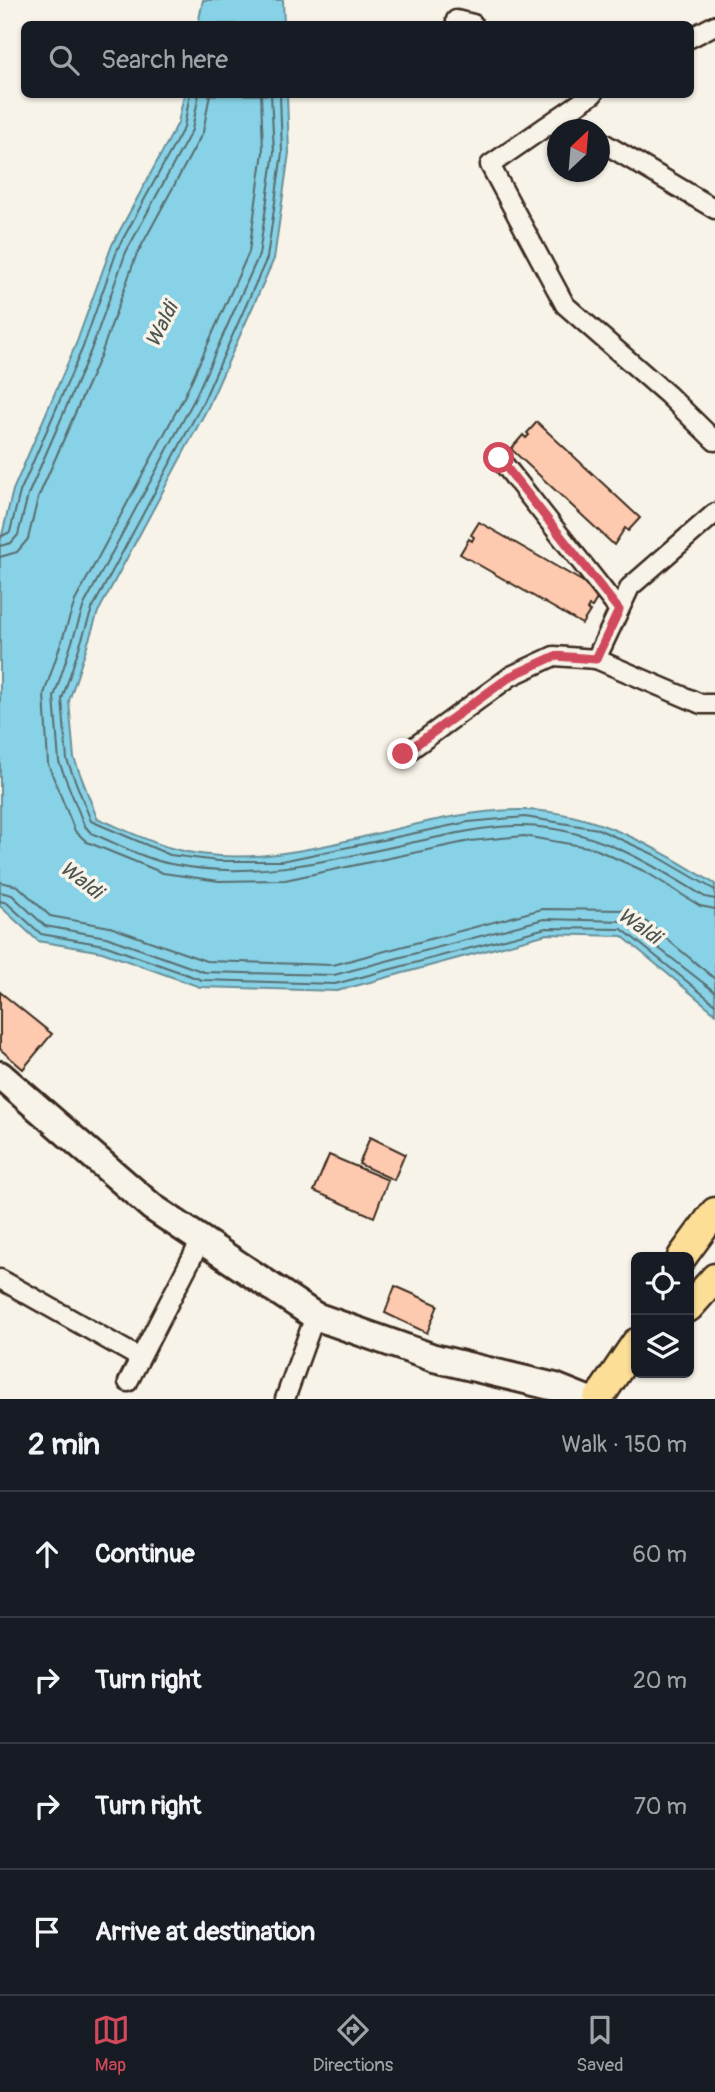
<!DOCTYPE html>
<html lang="en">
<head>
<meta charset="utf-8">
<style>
  body { margin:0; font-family:Pangolin,sans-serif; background:#242831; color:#f1f3f6 }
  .controls { position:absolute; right:21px; bottom:21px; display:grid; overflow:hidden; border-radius:10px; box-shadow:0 2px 5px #0004 }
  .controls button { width:63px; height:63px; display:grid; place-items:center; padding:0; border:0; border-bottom:2px solid #363941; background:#171b24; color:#f1f3f6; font:35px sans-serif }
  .compass { position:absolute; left:547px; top:119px; width:63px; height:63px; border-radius:50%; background:#171b24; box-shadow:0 2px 5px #0004; rotate:26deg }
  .stop { position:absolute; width:21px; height:21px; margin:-16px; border:5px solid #d1495b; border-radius:50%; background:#fff }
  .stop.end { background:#d1495b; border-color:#fff; box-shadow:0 2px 7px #0008 }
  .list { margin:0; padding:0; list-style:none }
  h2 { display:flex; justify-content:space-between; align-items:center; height:91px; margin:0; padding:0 28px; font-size:30px }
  h2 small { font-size:23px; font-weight:400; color:#9ea1a6 }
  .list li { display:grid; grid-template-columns:46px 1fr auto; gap:21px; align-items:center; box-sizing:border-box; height:126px; padding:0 28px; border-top:2px solid #363941 }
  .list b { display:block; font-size:26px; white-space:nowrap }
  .list em { font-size:23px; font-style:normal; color:#9ea1a6 }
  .icon { flex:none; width:38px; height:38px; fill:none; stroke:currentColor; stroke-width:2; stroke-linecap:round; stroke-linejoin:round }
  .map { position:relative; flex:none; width:715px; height:1399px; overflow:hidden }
  .search { position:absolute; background:#171b24; box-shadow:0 2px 5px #0004; left:21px; right:21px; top:21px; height:77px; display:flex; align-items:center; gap:18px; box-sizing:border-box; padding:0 24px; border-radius:10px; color:#9ea1a6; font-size:26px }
  .sheet { height:595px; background:#171b24 }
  nav { display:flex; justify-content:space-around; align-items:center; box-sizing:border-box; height:98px; border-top:2px solid #363941; background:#171b24; font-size:19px; color:#9ea1a6 }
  nav a { display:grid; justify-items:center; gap:4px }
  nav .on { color:#d1495b }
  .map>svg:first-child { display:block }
  .water { fill:#87d2e7; stroke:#698f97; stroke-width:2 }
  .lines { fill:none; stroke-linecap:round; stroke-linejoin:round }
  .shore { stroke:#596d6e; stroke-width:2 }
  .building { fill:#fecaaf; stroke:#3b2a1e; stroke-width:2 }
  .street-casing { stroke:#3b2a1e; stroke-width:23 }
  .secondary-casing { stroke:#3b2a1e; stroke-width:32 }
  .primary-casing { stroke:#3b2a1e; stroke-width:33 }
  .street { stroke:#f7f3e8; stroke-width:18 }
  .secondary { stroke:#f7f3e8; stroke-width:26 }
  .primary { stroke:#fcde96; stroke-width:28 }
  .route { stroke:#d1495b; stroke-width:9 }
  .labels { text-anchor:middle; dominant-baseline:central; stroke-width:7; stroke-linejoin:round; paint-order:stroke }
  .water-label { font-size:21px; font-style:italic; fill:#4e5450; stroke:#f7f3e8 }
</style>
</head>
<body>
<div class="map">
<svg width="715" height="1399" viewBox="0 0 715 1399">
  <rect width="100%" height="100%" fill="#f7f3e8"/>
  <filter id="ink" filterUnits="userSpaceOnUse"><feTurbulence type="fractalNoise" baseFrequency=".0143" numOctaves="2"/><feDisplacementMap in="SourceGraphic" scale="14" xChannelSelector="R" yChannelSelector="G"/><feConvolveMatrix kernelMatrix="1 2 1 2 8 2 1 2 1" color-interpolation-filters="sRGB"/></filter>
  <g filter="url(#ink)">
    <!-- water -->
    <g class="water">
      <polygon points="203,0 283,0 284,24 198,24"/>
      <path d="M184,95H287L289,153L274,259L208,407L98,612L69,701L74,758L97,818C121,828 147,841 171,848C286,881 410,808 524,810C596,811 656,848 715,884V1013L622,936L547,934L337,991L200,987L102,952L38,941L0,906V543L13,490L76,344L112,245L178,123Z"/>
    </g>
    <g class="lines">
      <!-- shore -->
      <g class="shore">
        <polyline points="261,94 263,152 249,252 185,395 75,601 44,694 48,764 75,831 87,842 163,873 219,881 285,880 470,841 524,836 593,848 646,872 700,906 715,909"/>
        <path d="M271,94L274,152L259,255L194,400L84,605L54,697L59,762L84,825L91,833C116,843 144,859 171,864C258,882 343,857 429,839C459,833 492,825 523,826C591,827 649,862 705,897L715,899"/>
        <polyline points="280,94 282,153 267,258 202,404 92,609 62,699 67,760 91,821 170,855 218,861 282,861 468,822 525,817 598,829 655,855 715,890"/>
        <polyline points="0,537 10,532 20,492 83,347 118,248 184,127 190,94"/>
        <polyline points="0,546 11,543 18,535 28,495 91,350 126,252 192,130 199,94"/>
        <polyline points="0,557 17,552 28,539 38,498 101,354 136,256 203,132 210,94"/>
        <polyline points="0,882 18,886 50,916 110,927 206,961 333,965 542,909 626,910 638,915 715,979"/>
        <polyline points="0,892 12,895 45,926 106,937 204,972 334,975 544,919 624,921 715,992"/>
        <polyline points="0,901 7,903 41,934 104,945 202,980 335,984 546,928 622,929 715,1004"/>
      </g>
    </g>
    <!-- building -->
    <g class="building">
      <polygon points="537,422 640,518 628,531 625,528 614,545 511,449 523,435 526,438 529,435 527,433"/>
      <polygon points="479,522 601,592 592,607 589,606 587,610 590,611 582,624 460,554 469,539 472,541 474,537 471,535"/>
      <polygon points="0,992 52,1034 23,1069 0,1049"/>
      <polygon points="370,1137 405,1154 394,1180 359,1164"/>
      <polygon points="329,1155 388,1180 374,1217 314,1191"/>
      <polygon points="395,1286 438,1305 427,1333 385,1313"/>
    </g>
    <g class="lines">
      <!-- street casing -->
      <g class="street-casing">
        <g id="street">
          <polyline points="456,20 473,24"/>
          <polyline points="690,38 715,25"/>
          <polyline points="593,94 490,165 565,305 668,395 715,441"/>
          <polyline points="560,117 581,130"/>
          <polyline points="600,141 715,209"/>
          <polyline points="499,458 619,610"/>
          <polyline points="715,513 630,587 596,659 701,704 715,704"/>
          <polyline points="403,755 511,676 554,656 596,659"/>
          <polyline points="0,1279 140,1358"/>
          <polyline points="128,1382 201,1240"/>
          <polyline points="285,1399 315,1316"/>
        </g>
      </g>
      <!-- secondary casing -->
      <g class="secondary-casing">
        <polyline id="secondary" points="0,1075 152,1207 315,1316 434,1358 555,1387 585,1399"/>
      </g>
      <!-- primary casing -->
      <g class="primary-casing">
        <g id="primary">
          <polyline points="682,1257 715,1212"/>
          <polyline points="689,1307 715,1278"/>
          <polyline points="598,1399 636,1343"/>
        </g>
      </g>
      <!-- street -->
      <use href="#street" class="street"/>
      <!-- secondary -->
      <use href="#secondary" class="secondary"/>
      <!-- primary -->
      <use href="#primary" class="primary"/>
    </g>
  </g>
  <g class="lines" filter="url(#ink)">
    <!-- route -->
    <polyline class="route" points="403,754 511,676 555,656 596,659 619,610 499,458"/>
  </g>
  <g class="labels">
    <!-- water labels -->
    <g class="water-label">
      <text transform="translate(162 325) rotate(-64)">Waldi</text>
      <text transform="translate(81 880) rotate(38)">Waldi</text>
      <text transform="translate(639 926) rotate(35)">Waldi</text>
    </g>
  </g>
</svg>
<div class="controls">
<button><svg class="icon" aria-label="locate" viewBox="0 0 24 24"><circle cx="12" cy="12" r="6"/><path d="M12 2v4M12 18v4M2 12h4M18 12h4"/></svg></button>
<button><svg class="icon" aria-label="layers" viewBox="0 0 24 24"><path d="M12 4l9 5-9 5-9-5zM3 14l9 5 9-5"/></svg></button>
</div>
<svg class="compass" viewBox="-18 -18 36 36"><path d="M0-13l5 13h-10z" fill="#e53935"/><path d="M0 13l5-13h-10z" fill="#9ea1a6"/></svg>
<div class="stop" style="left:499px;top:458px"></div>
<div class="stop end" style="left:403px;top:754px"></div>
<div class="search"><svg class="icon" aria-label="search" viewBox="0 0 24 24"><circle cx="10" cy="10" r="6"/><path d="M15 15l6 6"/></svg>Search here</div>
</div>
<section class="sheet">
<h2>2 min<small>Walk · 150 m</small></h2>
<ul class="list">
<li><svg class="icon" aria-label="ahead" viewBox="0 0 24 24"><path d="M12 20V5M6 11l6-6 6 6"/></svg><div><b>Continue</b></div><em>60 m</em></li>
<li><svg class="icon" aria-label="right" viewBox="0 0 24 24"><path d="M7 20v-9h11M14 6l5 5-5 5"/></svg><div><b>Turn right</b></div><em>20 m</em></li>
<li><svg class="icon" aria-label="right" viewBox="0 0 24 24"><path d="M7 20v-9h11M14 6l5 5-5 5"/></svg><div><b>Turn right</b></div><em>70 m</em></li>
<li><svg class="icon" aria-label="arrive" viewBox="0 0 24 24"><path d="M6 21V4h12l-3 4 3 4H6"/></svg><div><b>Arrive at destination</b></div></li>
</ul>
</section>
<nav>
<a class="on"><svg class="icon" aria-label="map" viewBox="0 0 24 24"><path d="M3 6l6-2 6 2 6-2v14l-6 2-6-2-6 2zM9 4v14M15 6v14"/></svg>Map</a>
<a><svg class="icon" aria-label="directions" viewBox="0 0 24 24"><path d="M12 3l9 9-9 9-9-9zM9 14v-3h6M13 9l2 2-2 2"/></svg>Directions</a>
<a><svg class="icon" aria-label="saved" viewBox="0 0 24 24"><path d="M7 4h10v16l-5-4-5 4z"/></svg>Saved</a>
</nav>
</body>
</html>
